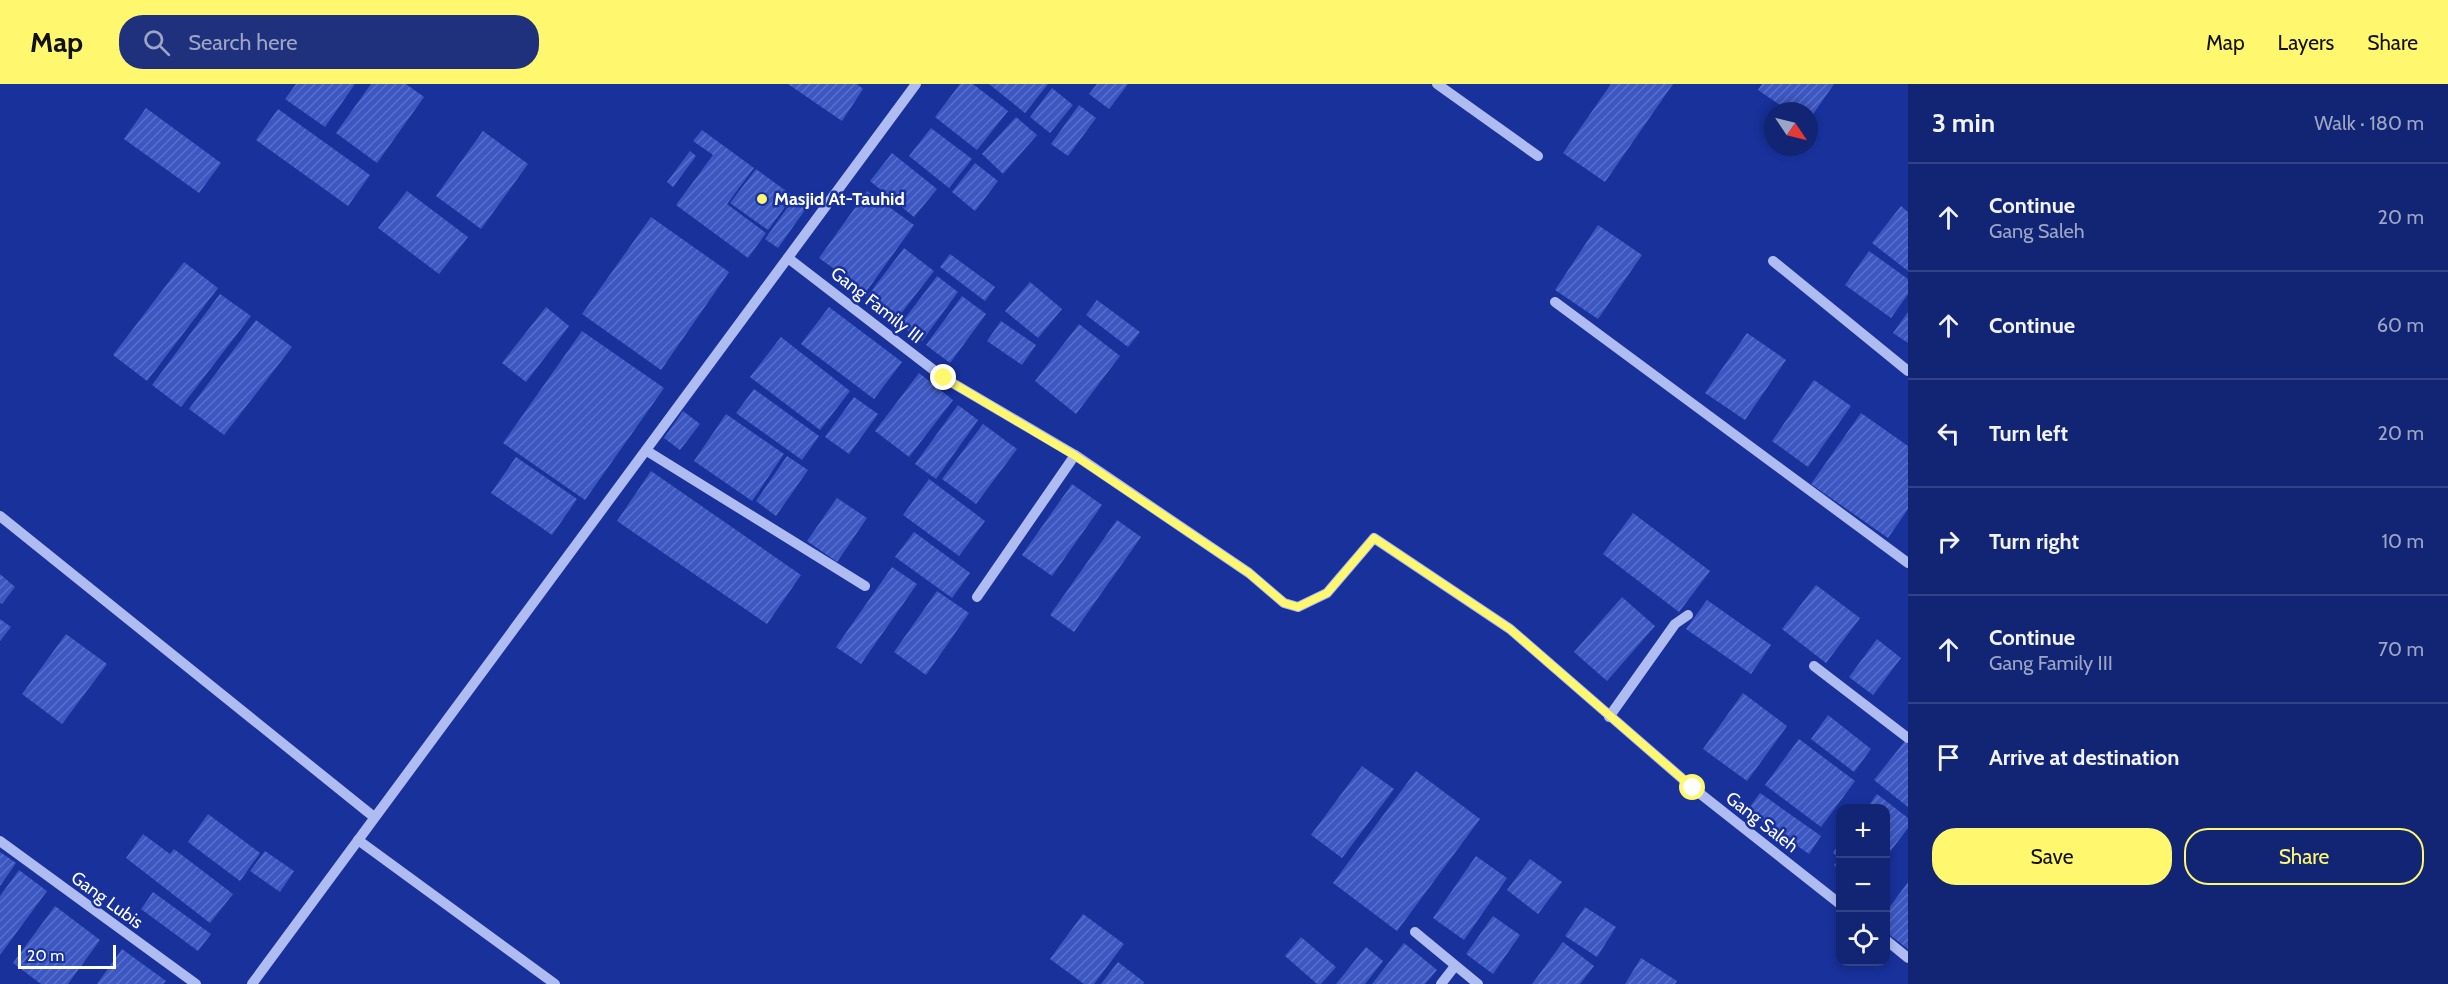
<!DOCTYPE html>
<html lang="en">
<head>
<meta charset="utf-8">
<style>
  body { margin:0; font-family:Cabin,sans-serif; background:#1f317c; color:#f1f3f6 }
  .controls { position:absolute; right:18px; bottom:18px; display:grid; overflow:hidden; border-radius:12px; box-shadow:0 3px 9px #0003 }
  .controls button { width:54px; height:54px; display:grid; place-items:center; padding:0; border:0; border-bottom:2px solid #314286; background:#122574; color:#f1f3f6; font:30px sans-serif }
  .compass { position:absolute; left:1764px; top:18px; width:54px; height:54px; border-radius:50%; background:#122574; box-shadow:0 3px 9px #0003; rotate:125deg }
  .scale { position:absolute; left:18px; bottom:15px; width:98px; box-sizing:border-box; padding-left:6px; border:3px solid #fff; border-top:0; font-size:16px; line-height:21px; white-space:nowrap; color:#fff; -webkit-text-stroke:4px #18319b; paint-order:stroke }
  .stop { position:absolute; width:18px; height:18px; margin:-14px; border:4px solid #fff86f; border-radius:50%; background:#fff }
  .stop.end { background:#fff86f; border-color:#fff; box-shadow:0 2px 6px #0008 }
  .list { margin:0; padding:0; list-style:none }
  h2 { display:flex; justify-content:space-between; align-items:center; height:78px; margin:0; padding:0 24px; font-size:26px }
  h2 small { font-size:20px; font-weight:400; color:#9ca5c5 }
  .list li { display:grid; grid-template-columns:39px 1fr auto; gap:18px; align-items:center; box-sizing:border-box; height:108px; padding:0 24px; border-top:2px solid #314286 }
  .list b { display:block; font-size:22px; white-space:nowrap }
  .list p { margin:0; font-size:20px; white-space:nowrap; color:#9ca5c5 }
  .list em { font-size:20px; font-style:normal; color:#9ca5c5 }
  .actions { display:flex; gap:12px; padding:18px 24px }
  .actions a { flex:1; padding:14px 0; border:2px solid #fff86f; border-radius:24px; text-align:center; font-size:21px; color:#fff86f }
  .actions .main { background:#fff86f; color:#111 }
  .icon { flex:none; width:33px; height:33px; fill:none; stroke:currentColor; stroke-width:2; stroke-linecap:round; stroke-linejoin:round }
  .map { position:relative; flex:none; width:1908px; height:900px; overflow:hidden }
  header { display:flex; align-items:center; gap:36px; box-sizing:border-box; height:84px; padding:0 30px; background:#fff86f; color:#111 }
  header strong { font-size:28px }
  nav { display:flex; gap:33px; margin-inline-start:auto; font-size:21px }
  .search { width:420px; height:54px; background:#1f317c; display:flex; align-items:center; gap:15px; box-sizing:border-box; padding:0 21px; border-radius:24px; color:#9ca5c5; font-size:22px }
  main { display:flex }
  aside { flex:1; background:#122574 }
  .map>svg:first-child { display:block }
  .building { fill:url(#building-hatch) }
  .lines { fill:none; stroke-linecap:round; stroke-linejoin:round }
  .minor { stroke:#aebcf2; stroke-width:10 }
  .route { stroke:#fff86f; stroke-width:8 }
  .poi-dot { fill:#fff86f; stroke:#18319b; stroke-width:2 }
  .labels { text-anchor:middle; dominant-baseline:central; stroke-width:5; stroke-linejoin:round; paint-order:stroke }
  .poi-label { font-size:18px; font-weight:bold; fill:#fff; stroke:#18319b; text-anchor:start }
  .street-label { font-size:18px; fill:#fff; stroke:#18319b }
</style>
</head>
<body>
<header>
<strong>Map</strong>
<div class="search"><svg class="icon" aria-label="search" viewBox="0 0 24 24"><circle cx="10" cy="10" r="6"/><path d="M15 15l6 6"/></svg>Search here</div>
<nav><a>Map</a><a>Layers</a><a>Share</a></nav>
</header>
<main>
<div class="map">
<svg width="1908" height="900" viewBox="0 0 1908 900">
  <defs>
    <pattern id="building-hatch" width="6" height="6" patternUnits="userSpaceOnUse" patternTransform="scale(1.5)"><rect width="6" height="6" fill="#3c57c1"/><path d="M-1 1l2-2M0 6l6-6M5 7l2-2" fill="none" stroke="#5970ca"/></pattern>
  </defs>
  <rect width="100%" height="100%" fill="#18319b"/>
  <!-- building -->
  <g class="building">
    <polygon points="296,0 355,0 325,43 285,15"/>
    <polygon points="371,0 406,0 424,13 377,79 336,49"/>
    <polygon points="788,0 857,0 863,5 842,37"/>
    <polygon points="960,0 973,0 1008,27 977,66 935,33"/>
    <polygon points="989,0 1048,0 1025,29"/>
    <polygon points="1097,0 1128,0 1109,25 1089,10"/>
    <polygon points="1611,0 1673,0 1605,98 1563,69"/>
    <polygon points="1762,0 1834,0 1809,36 1809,27 1789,27 1758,6"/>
    <polygon points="1052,4 1073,21 1050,49 1030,33"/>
    <polygon points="1079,21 1096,34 1068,72 1051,60"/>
    <polygon points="146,24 221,79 199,109 124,55"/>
    <polygon points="278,25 370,91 348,122 256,56"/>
    <polygon points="1016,33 1037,51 1003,90 982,70"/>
    <polygon points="931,44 972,75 949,104 909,72"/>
    <polygon points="702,46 754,84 727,120 766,149 748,174 676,121 713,71 693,57"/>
    <polygon points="483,47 528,80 481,145 436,112"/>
    <polygon points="690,67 696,72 673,103 667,98"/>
    <polygon points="892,69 937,105 914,133 870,97"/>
    <polygon points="975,79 998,97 975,127 952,108"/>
    <polygon points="756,85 793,112 768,146 730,119"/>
    <polygon points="407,107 468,153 439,190 378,144"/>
    <polygon points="867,107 914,141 866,208 819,174"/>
    <polygon points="795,113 807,123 778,164 765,155"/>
    <polygon points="1901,122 1908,128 1908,187 1872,159"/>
    <polygon points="651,133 729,188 661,286 582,230"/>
    <polygon points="1598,141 1642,171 1598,235 1555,206"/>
    <polygon points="904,164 934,187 896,236 866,214"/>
    <polygon points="1869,167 1908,195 1908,210 1891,234 1845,201"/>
    <polygon points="950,170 995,203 985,217 940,183"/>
    <polygon points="184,178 218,204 147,297 113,271"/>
    <polygon points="937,192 958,208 922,257 900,241"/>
    <polygon points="1030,198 1062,225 1038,254 1005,227"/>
    <polygon points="220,210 251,232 181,323 152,301"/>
    <polygon points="962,212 986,230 950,279 926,261"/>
    <polygon points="1097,216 1140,248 1128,263 1086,231"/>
    <polygon points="546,223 569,242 526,298 502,279"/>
    <polygon points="829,223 902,278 874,315 801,260"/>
    <polygon points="1908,228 1908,259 1893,249"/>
    <polygon points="256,236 292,263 224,351 189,325"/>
    <polygon points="1001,237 1036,261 1022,281 987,257"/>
    <polygon points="1079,240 1120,272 1076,330 1035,297"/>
    <polygon points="582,247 664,304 585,416 503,359"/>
    <polygon points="1747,249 1786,276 1745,336 1705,309"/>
    <polygon points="781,253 850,307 820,346 750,293"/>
    <polygon points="919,289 953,316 909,373 875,347"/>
    <polygon points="1814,296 1851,322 1808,383 1772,357"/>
    <polygon points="754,305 819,352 802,376 736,329"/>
    <polygon points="854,313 878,330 849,370 825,353"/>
    <polygon points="958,321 978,336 936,395 915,380"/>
    <polygon points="683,327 700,340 680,366 664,354"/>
    <polygon points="1861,329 1908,362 1908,425 1888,454 1811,400"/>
    <polygon points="726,330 784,370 752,417 694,377"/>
    <polygon points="983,340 1017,365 976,420 942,395"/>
    <polygon points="787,372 808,386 776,432 756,417"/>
    <polygon points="516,373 577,415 552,451 491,409"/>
    <polygon points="651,387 801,491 767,540 617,437"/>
    <polygon points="929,395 985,437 959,472 903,431"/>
    <polygon points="1072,400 1102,421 1052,492 1022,471"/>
    <polygon points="837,414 867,434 837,478 807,457"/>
    <polygon points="1633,429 1710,487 1679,528 1603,470"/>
    <polygon points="1117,436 1141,453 1074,548 1050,531"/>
    <polygon points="914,448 970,489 952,514 895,473"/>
    <polygon points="892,483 917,500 861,580 836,563"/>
    <polygon points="0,490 15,503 2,520 0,519"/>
    <polygon points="1816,501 1860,534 1826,579 1782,545"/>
    <polygon points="937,507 969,529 926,591 894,568"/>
    <polygon points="1622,513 1655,542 1607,597 1574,568"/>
    <polygon points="1707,516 1771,561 1751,590 1686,545"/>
    <polygon points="0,535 11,543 0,557"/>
    <polygon points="66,550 107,580 62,640 22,610"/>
    <polygon points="1877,555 1901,574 1873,611 1849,593"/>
    <polygon points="1743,609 1787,642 1747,697 1703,665"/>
    <polygon points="1828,631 1871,665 1854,688 1811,655"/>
    <polygon points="1799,655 1855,697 1821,743 1765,701"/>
    <polygon points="1905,657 1908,660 1908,723 1874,696"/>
    <polygon points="1362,682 1394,705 1342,774 1311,751"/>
    <polygon points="1416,687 1480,735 1397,847 1333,799"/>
    <polygon points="1760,709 1821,752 1809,770 1747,727"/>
    <polygon points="1877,710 1908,734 1908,744 1886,773 1886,724 1867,724"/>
    <polygon points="208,730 260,769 240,797 188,758"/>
    <polygon points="143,750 170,770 174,765 233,810 210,839 126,774"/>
    <polygon points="1840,759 1840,786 1834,781 1840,774 1833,769"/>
    <polygon points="265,767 294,787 280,808 250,787"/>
    <polygon points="0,768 16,779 0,802"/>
    <polygon points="1476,772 1507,794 1464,856 1433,834"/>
    <polygon points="1530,775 1562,798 1538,830 1507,806"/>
    <polygon points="19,786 47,807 0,871 0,812"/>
    <polygon points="1908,798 1908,865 1886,848 1886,828"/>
    <polygon points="153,808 211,850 198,867 141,825"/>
    <polygon points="55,822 100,856 68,900 41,900 13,879"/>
    <polygon points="1585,823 1616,843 1597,873 1565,852"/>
    <polygon points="1083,830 1124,860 1094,900 1084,900 1050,875"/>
    <polygon points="1493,832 1520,851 1493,890 1466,870"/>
    <polygon points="1301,853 1336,883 1321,900 1317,900 1285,872"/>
    <polygon points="1563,858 1594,882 1580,900 1532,900"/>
    <polygon points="1404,859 1437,886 1425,900 1372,900"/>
    <polygon points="1366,863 1383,877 1365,900 1336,900"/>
    <polygon points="122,865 166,897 163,900 97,900"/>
    <polygon points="1641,874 1677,897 1675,900 1625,900"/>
    <polygon points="1118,878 1144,898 1143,900 1101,900"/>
  </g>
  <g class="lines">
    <!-- minor -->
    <g class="minor">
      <polyline points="1437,0 1538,72"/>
      <polyline points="788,174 944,294 1075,371 1249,489 1284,519 1298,523 1327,509 1374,454 1510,545 1693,704 1840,820"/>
      <polyline points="1773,177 1908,287"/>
      <polyline points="1555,218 1908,479"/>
      <polyline points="647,367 865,502"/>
      <polyline points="0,432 374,733"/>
      <polyline points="977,513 1075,371"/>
      <polyline points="1814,582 1908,654"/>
      <polyline points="1609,633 1675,540 1688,531"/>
      <polyline points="358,756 555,900"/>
      <polyline points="0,757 196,900"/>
      <polyline points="1415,848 1478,900"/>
      <polyline points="1886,856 1908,874"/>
      <polyline points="252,900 916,0"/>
      <polyline points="1441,900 1455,882"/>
    </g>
  </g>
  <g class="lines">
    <!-- route -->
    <polyline class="route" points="944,294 1074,371 1249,489 1284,519 1298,523 1327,509 1374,454 1510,545 1693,704"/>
  </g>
  <!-- markers -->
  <circle class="poi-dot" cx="762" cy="115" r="6"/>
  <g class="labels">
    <!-- poi labels -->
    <g class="poi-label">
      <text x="774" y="115">Masjid At-Tauhid</text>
    </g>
    <!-- street labels -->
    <g class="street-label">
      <text transform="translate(877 221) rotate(38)">Gang Family III</text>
      <text transform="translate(1762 738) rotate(38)">Gang Saleh</text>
      <text transform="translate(107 816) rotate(36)">Gang Lubis</text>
    </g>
  </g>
</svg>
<div class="controls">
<button>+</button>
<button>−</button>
<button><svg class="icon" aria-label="locate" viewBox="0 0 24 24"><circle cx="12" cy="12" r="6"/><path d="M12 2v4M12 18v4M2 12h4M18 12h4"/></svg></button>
</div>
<svg class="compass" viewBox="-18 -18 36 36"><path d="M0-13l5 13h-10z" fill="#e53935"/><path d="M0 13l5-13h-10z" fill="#9ca5c5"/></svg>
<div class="scale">20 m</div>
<div class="stop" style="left:1693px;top:704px"></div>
<div class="stop end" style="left:944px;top:294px"></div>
</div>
<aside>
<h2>3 min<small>Walk · 180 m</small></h2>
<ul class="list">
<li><svg class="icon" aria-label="ahead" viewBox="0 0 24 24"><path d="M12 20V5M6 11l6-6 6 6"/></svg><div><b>Continue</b><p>Gang Saleh</p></div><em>20 m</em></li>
<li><svg class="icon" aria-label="ahead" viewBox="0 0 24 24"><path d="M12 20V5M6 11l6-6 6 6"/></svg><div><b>Continue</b></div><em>60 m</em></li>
<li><svg class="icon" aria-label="left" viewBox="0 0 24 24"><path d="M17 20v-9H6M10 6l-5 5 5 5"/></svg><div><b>Turn left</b></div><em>20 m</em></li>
<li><svg class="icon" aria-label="right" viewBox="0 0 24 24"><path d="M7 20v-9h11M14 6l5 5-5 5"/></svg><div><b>Turn right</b></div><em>10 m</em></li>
<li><svg class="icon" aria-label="ahead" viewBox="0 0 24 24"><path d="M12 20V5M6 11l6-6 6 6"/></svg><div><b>Continue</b><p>Gang Family III</p></div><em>70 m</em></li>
<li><svg class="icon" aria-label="arrive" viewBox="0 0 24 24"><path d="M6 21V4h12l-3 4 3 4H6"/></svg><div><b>Arrive at destination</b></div></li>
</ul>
<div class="actions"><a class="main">Save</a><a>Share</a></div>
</aside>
</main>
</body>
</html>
